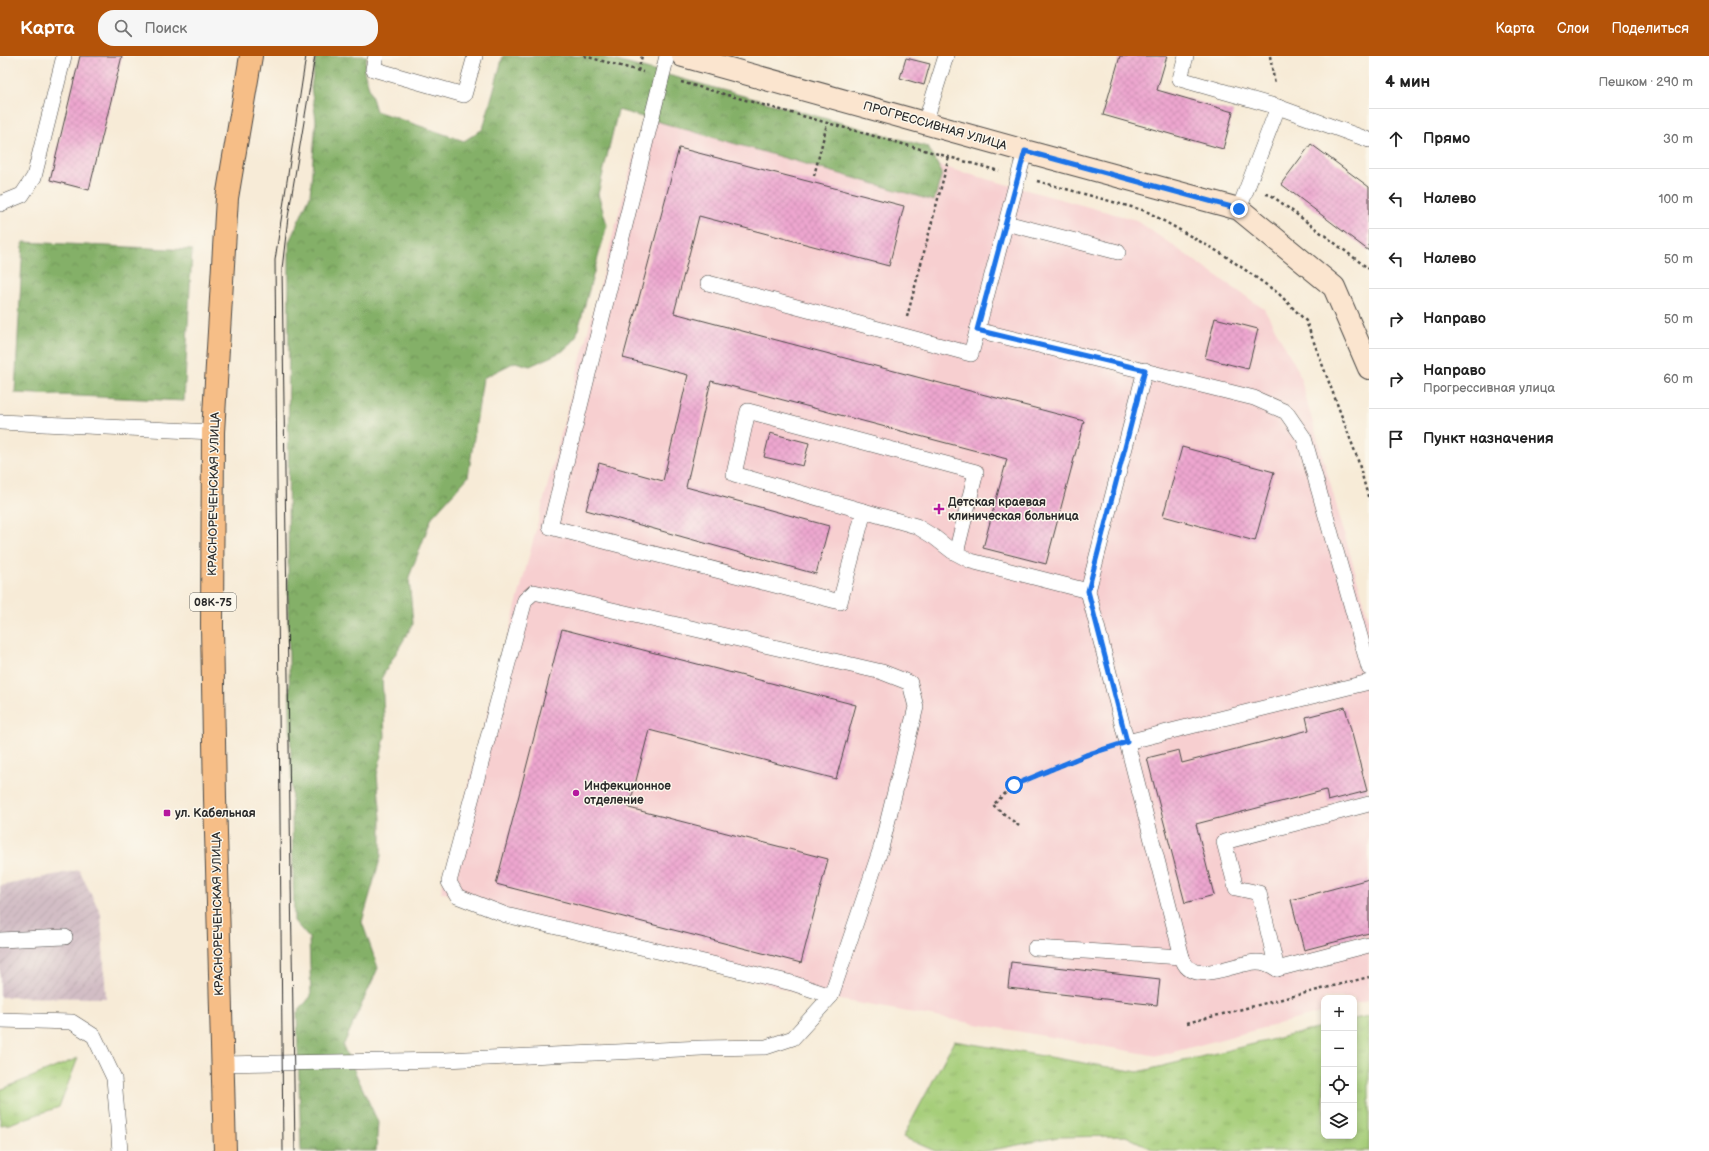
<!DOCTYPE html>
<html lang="ru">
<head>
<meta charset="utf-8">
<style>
  body { margin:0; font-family:"Balsamiq Sans",sans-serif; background:#f6f6f6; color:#222 }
  .controls { position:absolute; right:12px; bottom:12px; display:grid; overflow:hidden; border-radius:8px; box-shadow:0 2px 6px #0003 }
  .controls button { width:36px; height:36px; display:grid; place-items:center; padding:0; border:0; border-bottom:1px solid #e0e0e0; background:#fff; color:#222; font:20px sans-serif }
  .stop { position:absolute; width:12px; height:12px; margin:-9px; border:3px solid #1a73e8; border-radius:50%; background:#fff }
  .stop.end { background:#1a73e8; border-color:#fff; box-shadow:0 1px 4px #0008 }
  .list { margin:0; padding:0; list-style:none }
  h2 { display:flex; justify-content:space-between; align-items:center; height:52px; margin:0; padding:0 16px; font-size:17px }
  h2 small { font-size:13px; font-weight:400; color:#767676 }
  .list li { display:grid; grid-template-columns:26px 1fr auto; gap:12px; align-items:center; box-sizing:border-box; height:60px; padding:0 16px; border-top:1px solid #e0e0e0 }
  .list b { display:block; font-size:15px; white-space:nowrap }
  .list p { margin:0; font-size:13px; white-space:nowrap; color:#767676 }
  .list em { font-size:13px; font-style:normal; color:#767676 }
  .icon { flex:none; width:22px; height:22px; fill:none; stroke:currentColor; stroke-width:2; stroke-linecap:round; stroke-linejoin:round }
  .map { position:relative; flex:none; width:1369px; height:1095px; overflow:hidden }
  header { display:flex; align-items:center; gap:24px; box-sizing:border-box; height:56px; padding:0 20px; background:#b45309; color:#fff }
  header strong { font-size:19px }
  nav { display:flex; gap:22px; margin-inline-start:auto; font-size:14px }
  .search { width:280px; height:36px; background:#f6f6f6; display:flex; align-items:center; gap:10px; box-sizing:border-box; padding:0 14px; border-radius:16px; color:#767676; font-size:15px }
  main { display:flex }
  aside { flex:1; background:#fff }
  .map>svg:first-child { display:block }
  .built { fill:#f7cfd0 }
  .industrial { fill:url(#industrial-furrows) }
  .grass { fill:url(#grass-tufts); stroke:#687c52 }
  .forest { fill:url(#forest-crowns); stroke:#586e4a }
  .building { fill:url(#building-cross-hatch) }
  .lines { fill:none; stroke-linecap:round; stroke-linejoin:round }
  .lane-casing { stroke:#4a4845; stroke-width:16 }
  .secondary-casing { stroke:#4a4845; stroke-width:24 }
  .primary-casing { stroke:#4a4845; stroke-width:24 }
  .path { stroke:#4a4845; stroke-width:2.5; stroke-dasharray:3 3; stroke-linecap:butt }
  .lane { stroke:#fff; stroke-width:15 }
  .secondary { stroke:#fbe5cf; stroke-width:22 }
  .primary { stroke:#f6be87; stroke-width:22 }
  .tram { stroke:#2b2b2b; stroke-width:1 }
  .route { stroke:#1a73e8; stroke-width:5 }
  .poi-dot { fill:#b5179e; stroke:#fbf7ec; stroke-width:1.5 }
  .labels { text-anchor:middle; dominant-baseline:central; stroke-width:3; stroke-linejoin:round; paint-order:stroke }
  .shield { fill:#fbf7ec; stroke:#696865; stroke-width:1 }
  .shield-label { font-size:11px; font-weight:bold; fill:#2b2b2b }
  .street-label { font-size:12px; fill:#2b2b2b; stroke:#fbf7ec }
  .poi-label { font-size:12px; font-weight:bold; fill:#2b2b2b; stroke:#fbf7ec; text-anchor:start }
</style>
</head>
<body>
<header>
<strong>Карта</strong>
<div class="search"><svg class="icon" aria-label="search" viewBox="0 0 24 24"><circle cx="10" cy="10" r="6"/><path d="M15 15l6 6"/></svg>Поиск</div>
<nav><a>Карта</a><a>Слои</a><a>Поделиться</a></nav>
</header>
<main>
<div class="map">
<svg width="1369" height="1095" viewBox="0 0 1369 1095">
  <defs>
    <pattern id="industrial-furrows" width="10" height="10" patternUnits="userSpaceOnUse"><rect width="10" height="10" fill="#d2bdc5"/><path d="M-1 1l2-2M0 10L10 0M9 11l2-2" fill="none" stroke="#b4a3a9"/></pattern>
    <pattern id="grass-tufts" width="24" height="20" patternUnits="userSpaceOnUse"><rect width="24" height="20" fill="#a5cd78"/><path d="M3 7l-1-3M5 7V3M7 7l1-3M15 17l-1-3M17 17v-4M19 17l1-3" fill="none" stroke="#8eb068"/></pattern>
    <pattern id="forest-crowns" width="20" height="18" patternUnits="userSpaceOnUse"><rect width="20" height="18" fill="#84b068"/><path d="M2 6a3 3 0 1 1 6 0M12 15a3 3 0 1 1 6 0" fill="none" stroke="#6c8f56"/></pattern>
    <pattern id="building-cross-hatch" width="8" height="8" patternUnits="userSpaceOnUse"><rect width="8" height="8" fill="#eda6cf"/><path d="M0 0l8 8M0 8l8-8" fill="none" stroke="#cb8fb2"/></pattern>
  </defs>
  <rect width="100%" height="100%" fill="#fbf7ec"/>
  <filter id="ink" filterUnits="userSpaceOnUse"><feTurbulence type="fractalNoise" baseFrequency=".025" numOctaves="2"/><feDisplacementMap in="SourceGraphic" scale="8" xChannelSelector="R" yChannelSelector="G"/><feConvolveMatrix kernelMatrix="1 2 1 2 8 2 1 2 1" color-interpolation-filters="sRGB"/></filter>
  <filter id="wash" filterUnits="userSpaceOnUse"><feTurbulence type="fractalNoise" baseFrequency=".012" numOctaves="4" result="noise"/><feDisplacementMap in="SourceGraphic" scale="16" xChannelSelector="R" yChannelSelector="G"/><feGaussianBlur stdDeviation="0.9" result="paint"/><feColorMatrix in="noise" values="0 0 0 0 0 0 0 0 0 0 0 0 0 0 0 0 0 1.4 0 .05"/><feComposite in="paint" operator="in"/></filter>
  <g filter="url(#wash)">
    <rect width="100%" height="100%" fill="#f7ebd7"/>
    <!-- built -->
    <polygon class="built" points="652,31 1136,164 1264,253 1298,314 1369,565 1369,944 1354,948 1354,942 1324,942 1324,956 1158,1000 795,936 441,836"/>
    <!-- industrial -->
    <polygon class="industrial" points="79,814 101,858 106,942 0,941 0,830"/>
    <!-- grass -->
    <g class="grass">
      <polygon points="1369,960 1369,1095 1156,1095 1126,1080 1058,1081 987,1095 935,1095 903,1081 954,985 1138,1016 1324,971 1324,1080 1354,1080 1354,963"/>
      <polygon points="78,1002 59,1051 9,1068 0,1069 0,1034"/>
    </g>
    <!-- forest -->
    <g class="forest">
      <polygon points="316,0 367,0 364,15 376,55 464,85 483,73 503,0 599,0 928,91 942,117 934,145 618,54 598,138 607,169 576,281 563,295 530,310 515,306 483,322 468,421 432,461 409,521 413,568 382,621 385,680 377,719 381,762 381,800 362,866 378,912 343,990 378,1066 376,1095 301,1095 297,957 311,940 309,882 294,865 288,554 289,186 310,140 316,64 311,32"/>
      <polygon points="23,186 192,194 184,345 15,337"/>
    </g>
    <g id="blocks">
      <!-- building -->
      <g class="building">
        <polygon points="80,0 122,0 89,134 50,124"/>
        <polygon points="1120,0 1167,0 1157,34 1233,56 1223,93 1103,59"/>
        <polygon points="906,2 930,8 924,29 900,22"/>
        <polygon points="1311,88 1369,131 1369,195 1281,128"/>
        <polygon points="679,92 904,150 889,210 699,160 674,257 1084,365 1046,508 983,492 1007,403 711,325 686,431 829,470 816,518 586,454 599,407 663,425 688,319 623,302"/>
        <polygon points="1215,262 1258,273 1248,313 1205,302"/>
        <polygon points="770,377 809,387 803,410 764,401"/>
        <polygon points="1182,391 1274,416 1255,485 1163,460"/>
        <polygon points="562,573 856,649 836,723 649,674 629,752 828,803 801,907 496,828"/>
        <polygon points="1345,651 1367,735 1328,745 1326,734 1196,768 1214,839 1185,847 1147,702 1179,694 1182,707 1309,674 1306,661"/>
        <polygon points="1369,823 1369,877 1304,894 1291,844"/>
        <polygon points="1011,906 1160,923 1157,949 1008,932"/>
      </g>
    </g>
  </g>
  <g filter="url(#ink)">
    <use href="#blocks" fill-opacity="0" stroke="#4a4845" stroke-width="1"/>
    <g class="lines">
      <!-- lane casing -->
      <g class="lane-casing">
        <g id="lane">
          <polyline points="376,0 373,13 464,39 475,0"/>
          <polyline points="667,0 550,471 840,546 864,455"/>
          <polyline points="1186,0 1180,23 1278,51 1369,84"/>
          <polyline points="925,67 946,0"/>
          <polyline points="0,148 22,139 34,121 64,0"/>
          <polyline points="1239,153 1278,51"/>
          <polyline points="1006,167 1118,196"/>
          <polyline points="708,227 971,298 1025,95"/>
          <polyline points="977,274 1254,342 1286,356 1304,382 1369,612"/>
          <polyline points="1145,314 1088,535 1182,901"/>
          <polyline points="0,366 213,376"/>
          <polyline points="956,497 976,416 748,355 734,418 916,470 934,481 952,495 971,505 1088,535"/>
          <polygon points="534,536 882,616 910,627 916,651 881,792 831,940 792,927 506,859 457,840 449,826 525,544"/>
          <polyline points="1127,686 1369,626"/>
          <polyline points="0,884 65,881"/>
          <path d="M1035,892L1182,901C1190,933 1235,906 1257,906C1265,906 1271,909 1277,913L1369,889"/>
          <polyline points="1277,913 1259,837 1236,832 1224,786 1369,748"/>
          <polyline points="0,964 72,966 94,980 114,1022 120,1095"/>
          <polyline points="221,1008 445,1004 702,992 766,991 793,982 831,940"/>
        </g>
      </g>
      <!-- secondary casing -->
      <g class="secondary-casing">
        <polyline id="secondary" points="683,0 1025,95 1239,153 1334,231 1369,312"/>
      </g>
      <!-- primary casing -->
      <g class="primary-casing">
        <polyline id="primary" points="225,1095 215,742 212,570 213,376 227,142 251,0"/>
      </g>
      <!-- path -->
      <g class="path">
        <polyline points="584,0 643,16"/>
        <polyline points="1270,0 1275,29"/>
        <polyline points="638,15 642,0"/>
        <polyline points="681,26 999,115"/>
        <polyline points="814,120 827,68"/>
        <polyline points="1037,125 1146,155 1224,199 1278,237 1306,265 1357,401 1369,444"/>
        <polyline points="1266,138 1271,139 1369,213"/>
        <polyline points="907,261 949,101"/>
        <polyline points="1019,770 993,749 1014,729 1087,699 1107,692"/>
        <polyline points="1187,967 1369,921"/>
      </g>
      <!-- lane -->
      <use href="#lane" class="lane"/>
      <!-- secondary -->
      <use href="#secondary" class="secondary"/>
      <!-- primary -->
      <use href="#primary" class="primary"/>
      <!-- tram -->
      <g class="tram">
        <polyline points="283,1095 275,204 306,0"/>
        <polyline points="295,1095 282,213 288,161 315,0"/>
      </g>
    </g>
  </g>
  <g class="lines" filter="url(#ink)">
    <!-- route -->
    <polyline class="route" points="1014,729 1086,699 1127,686 1088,535 1145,314 977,274 1025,95 1239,153"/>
  </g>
  <!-- markers -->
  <g class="poi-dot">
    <path d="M937 447h4v4h4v4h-4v4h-4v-4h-4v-4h4z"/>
    <circle cx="576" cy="737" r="4"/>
    <rect x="163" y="753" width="8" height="8" rx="2"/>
  </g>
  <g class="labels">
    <!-- shield labels -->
    <rect class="shield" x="190" y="537" width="46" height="18" rx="3"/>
    <g class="shield-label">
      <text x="213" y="546">08К-75</text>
    </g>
    <!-- street labels -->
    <g class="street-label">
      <text transform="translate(935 70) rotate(16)">ПРОГРЕССИВНАЯ УЛИЦА</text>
      <text transform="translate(214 438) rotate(-89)">КРАСНОРЕЧЕНСКАЯ УЛИЦА</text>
      <text transform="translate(218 858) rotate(-91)">КРАСНОРЕЧЕНСКАЯ УЛИЦА</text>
    </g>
    <!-- poi labels -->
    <g class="poi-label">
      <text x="948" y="446">Детская краевая<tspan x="948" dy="14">клиническая больница</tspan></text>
      <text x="584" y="730">Инфекционное<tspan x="584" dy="14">отделение</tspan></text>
      <text x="175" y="757">ул. Кабельная</text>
    </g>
  </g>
</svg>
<div class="controls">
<button>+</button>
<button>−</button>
<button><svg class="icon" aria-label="locate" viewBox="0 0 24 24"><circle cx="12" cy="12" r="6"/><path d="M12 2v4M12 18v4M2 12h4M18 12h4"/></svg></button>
<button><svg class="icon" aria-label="layers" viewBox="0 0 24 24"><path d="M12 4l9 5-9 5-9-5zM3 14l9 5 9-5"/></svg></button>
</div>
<div class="stop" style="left:1014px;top:729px"></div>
<div class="stop end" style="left:1239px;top:153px"></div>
</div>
<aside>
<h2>4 мин<small>Пешком · 290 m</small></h2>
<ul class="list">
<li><svg class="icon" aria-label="ahead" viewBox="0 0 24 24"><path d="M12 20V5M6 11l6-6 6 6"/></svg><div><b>Прямо</b></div><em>30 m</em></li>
<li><svg class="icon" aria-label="left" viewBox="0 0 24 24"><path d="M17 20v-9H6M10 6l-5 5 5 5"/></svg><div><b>Налево</b></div><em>100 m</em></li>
<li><svg class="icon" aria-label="left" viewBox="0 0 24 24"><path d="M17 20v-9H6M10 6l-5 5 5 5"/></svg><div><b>Налево</b></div><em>50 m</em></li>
<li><svg class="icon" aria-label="right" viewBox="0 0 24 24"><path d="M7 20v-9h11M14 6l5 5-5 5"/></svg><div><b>Направо</b></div><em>50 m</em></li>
<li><svg class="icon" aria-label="right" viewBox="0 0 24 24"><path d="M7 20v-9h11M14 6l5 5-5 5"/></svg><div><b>Направо</b><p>Прогрессивная улица</p></div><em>60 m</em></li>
<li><svg class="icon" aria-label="arrive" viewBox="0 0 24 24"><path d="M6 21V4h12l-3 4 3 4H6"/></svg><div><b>Пункт назначения</b></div></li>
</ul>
</aside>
</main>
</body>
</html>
